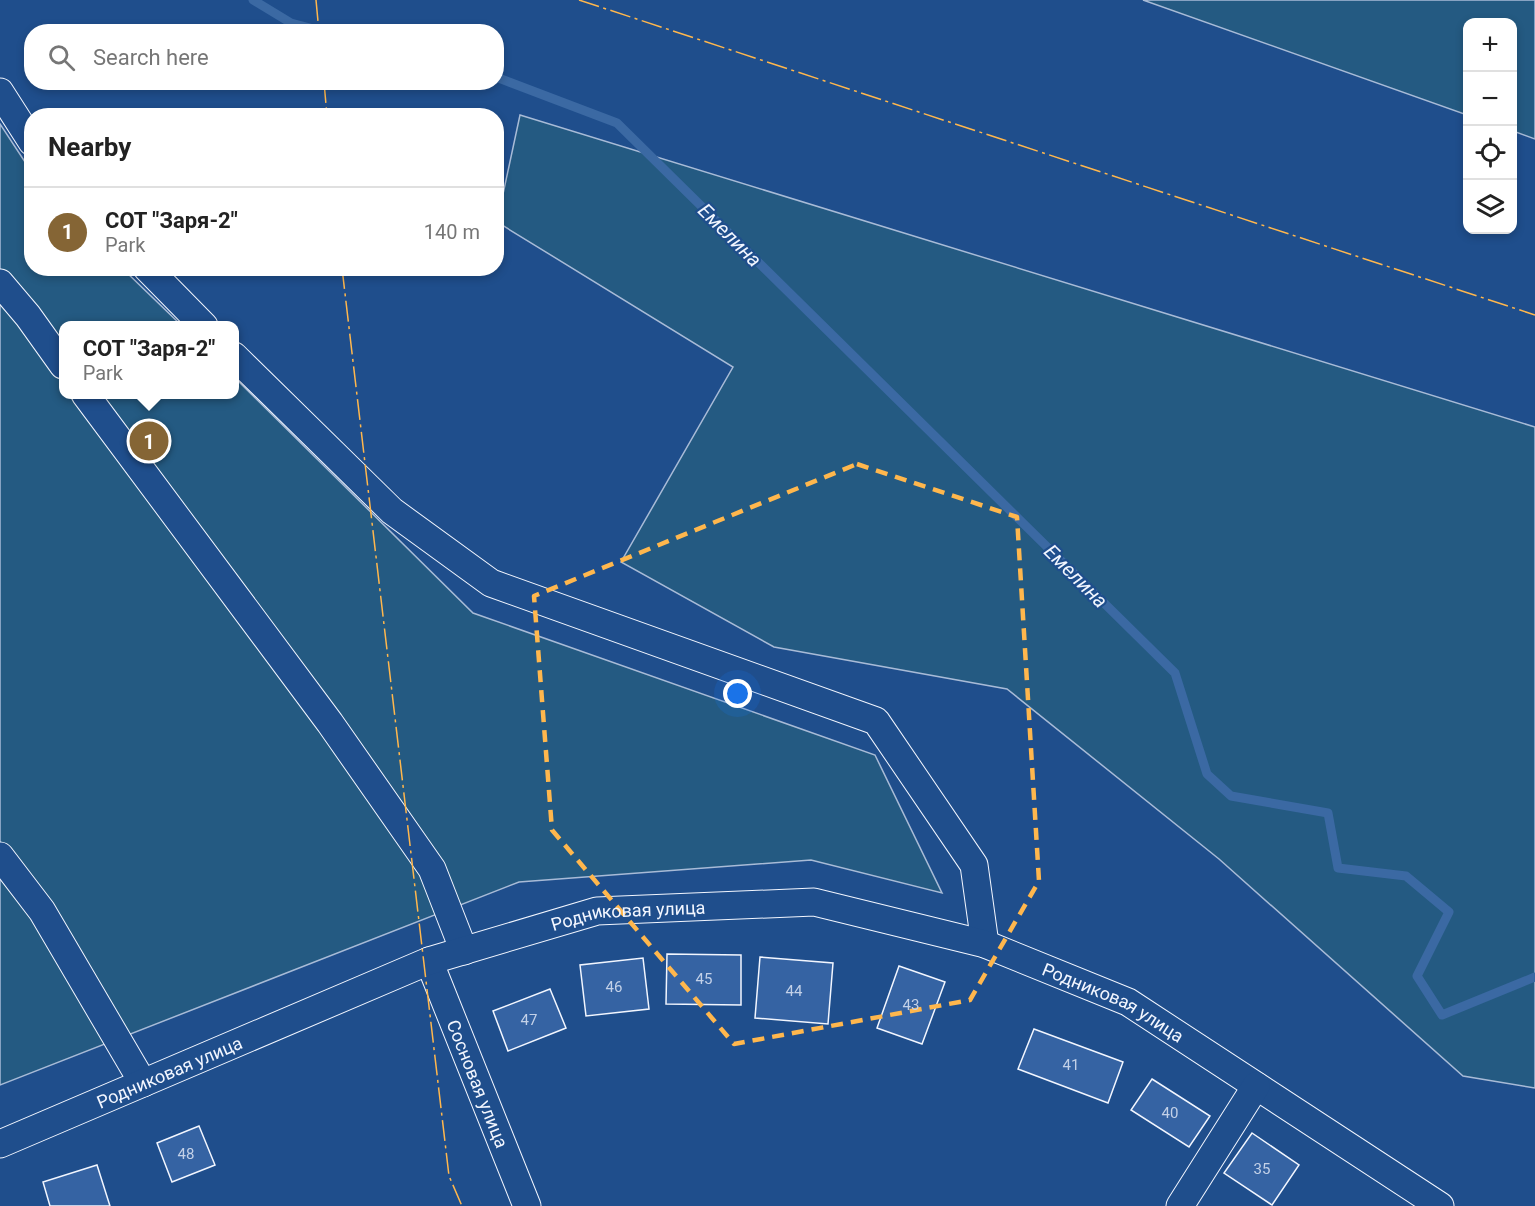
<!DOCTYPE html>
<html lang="en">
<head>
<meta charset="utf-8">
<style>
  body { margin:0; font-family:Roboto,sans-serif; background:#f6f6f6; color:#222 }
  .controls { position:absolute; right:18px; top:18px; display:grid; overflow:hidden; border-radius:12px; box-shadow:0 3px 9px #0003 }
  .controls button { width:54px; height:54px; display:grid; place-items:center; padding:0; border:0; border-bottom:2px solid #e0e0e0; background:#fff; color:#222; font:30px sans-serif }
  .you { position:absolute; left:738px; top:694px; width:21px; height:21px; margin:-15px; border:4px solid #fff; border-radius:50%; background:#1a73e8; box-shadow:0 0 0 9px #1a73e833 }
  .badge { display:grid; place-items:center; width:39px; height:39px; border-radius:50%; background:#856535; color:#fff; font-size:20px; font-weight:700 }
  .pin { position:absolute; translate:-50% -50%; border:3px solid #fff; box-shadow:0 2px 6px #0006 }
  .popup { position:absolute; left:59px; top:321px; width:180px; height:78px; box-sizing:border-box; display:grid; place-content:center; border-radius:12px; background:#fff; filter:drop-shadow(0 2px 4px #0005); font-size:20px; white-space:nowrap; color:#767676 }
  .popup b { font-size:22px; color:#222 }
  .popup::after { content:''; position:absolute; left:50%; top:100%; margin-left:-12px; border:12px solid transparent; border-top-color:#fff }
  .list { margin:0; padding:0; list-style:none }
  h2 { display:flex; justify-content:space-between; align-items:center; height:78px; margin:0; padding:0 24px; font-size:26px }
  h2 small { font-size:20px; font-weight:400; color:#767676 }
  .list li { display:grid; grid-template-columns:39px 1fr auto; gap:18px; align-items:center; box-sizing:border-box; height:90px; padding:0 24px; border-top:2px solid #e0e0e0 }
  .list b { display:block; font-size:22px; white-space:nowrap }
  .list p { margin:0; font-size:20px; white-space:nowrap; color:#767676 }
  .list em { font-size:20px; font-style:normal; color:#767676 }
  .icon { flex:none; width:33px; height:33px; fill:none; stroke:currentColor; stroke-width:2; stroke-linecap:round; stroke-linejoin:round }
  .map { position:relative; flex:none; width:1535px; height:1206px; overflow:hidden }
  .search { position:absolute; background:#fff; box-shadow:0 3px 9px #0003; left:24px; top:24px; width:480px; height:66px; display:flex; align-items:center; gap:15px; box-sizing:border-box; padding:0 21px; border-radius:24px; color:#767676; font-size:22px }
  .panel { position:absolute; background:#fff; box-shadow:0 3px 9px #0003; left:24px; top:108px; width:480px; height:168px; border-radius:24px }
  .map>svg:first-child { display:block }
  .green { fill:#245a82; stroke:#a8bbd7; stroke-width:1.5 }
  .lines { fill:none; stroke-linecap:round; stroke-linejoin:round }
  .stream { stroke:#3b69a3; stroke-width:9 }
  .building { fill:#3563a3; stroke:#f2f6ff; stroke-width:1.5 }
  .street-casing { stroke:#f2f6ff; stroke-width:29 }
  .street { stroke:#1f4e8c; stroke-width:27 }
  .power { stroke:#ffb74d; stroke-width:1.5; stroke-dasharray:21 4.5 3 4.5; stroke-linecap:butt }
  .marked { fill:none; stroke:#ffb74d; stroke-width:4.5; stroke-dasharray:12 8; stroke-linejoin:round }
  .labels { text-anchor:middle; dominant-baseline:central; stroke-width:4.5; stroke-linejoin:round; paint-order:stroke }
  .number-label { font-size:15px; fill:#c3d1e8 }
  .street-label { font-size:18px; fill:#f2f6ff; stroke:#1f4e8c }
  .water-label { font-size:20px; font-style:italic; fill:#f2f6ff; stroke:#1f4e8c }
</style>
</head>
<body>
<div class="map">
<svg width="1535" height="1206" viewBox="0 0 1535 1206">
  <rect width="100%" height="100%" fill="#1f4e8c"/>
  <!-- green -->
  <g class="green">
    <polygon points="1143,0 1535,0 1535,139 1513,131 1512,22 1468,22 1467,115"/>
    <polygon points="520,115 1535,427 1535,1088 1463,1076 1219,859 1007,689 774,647 621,562 733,367 497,222"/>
    <polygon points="0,124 31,171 32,268 123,269 181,325 63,326 63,394 234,394 235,378 473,613 875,755 942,893 811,860 519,882 0,1085"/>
  </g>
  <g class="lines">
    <!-- stream -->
    <g class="stream">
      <polyline points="253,0 291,23 325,32"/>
      <polyline points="496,77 617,123 1175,673 1207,774 1231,796 1328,813 1338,868 1406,876 1449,912 1417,976 1442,1015 1535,977"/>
    </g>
  </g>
  <!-- building -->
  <g class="building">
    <polygon points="667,954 741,955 741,1005 666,1004"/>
    <polygon points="760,957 833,963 828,1024 755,1018"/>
    <polygon points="643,958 649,1009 586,1016 580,965"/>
    <polygon points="899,966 945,982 922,1044 877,1028"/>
    <polygon points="550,989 566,1028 508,1051 493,1011"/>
    <polygon points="1034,1029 1123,1062 1108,1103 1018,1069"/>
    <polygon points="1152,1079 1210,1116 1189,1147 1131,1110"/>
    <polygon points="199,1126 215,1165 172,1182 157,1143"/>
    <polygon points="1252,1133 1299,1165 1272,1205 1224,1173"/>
    <polygon points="97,1165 110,1206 50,1206 43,1182"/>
  </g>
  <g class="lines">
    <!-- street casing -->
    <g class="street-casing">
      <g id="street">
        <polyline points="0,92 32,142"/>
        <polyline points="147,268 204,326"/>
        <polyline points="0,283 28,316 63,365"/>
        <polyline points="234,356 392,511 491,583 876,721 974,865 985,944"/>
        <polyline points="85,394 330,723 432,869 464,951"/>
        <polyline points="0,856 42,911 143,1083"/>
        <path id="s1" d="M429,961L527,1206"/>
        <path id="s2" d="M0,1144L429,961L597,911L814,902L985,944L1128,1002L1440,1206"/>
        <polyline points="1180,1206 1256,1086"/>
      </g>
    </g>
    <!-- street -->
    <use href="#street" class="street"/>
    <!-- power -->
    <g class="power">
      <polyline points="316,0 319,32"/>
      <polyline points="579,0 1535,315"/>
      <polyline points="324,82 327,116"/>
      <polyline points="342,268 449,1176 462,1206"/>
    </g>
  </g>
  <!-- marked area -->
  <path class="marked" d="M857,464L1017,517L1039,881L970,1000L734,1044L552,830L534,596Z"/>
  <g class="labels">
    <!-- number labels -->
    <g class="number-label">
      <text x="704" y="979">45</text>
      <text x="614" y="987">46</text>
      <text x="794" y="991">44</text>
      <text x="911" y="1005">43</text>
      <text x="529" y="1020">47</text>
      <text x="1071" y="1065">41</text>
      <text x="1170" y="1113">40</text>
      <text x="186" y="1154">48</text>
      <text x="1262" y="1169">35</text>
    </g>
    <!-- street labels -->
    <g class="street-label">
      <text stroke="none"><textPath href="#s2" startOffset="672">Родниковая улица</textPath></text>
      <text stroke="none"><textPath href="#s2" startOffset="1176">Родниковая улица</textPath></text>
      <text stroke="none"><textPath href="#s2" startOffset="184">Родниковая улица</textPath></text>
      <text stroke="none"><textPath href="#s1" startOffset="132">Сосновая улица</textPath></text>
    </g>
    <!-- water labels -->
    <g class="water-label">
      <text transform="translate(730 235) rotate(45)">Емелина</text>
      <text transform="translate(1076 576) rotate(45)">Емелина</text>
    </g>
  </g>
</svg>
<div class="controls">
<button>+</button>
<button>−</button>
<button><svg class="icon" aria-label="locate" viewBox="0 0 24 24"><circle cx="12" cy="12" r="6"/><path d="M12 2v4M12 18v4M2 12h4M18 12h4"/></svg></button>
<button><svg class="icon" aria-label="layers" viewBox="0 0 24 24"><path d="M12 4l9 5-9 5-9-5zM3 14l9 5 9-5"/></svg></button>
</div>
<div class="you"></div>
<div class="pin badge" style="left:149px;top:441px">1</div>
<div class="popup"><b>СОТ &quot;Заря-2&quot;</b>Park</div>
<div class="search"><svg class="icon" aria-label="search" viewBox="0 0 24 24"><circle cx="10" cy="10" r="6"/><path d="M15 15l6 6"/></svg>Search here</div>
<section class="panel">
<h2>Nearby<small></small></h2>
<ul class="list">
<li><span class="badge">1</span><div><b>СОТ &quot;Заря-2&quot;</b><p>Park</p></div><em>140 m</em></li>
</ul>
</section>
</div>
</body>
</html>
